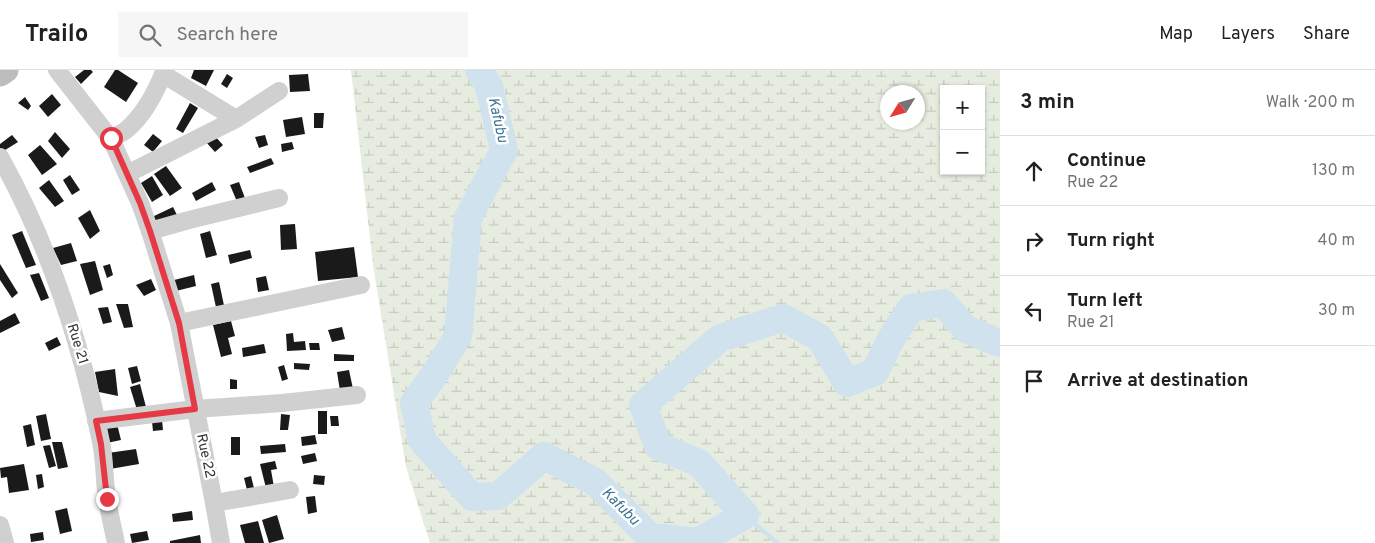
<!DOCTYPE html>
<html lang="en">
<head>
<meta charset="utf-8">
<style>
  body { margin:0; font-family:Overpass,sans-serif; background:#f6f6f6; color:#202124 }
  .controls { position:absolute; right:15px; top:15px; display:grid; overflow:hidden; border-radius:0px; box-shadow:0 1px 4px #0004 }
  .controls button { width:45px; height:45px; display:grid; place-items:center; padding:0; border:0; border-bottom:1px solid #e0e0e0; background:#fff; color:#202124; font:25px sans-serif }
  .compass { position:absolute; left:880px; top:15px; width:45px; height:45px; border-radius:50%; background:#fff; box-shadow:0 1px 4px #0004; rotate:233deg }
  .stop { position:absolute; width:15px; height:15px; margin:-11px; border:4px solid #e63946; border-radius:50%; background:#fff }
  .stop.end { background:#e63946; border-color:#fff; box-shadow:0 1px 5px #0008 }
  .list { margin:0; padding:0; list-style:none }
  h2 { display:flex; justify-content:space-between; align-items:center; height:65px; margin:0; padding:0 20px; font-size:21px }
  h2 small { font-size:16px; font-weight:400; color:#757577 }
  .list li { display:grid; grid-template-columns:32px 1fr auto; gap:15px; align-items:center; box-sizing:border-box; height:70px; padding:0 20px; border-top:1px solid #e0e0e0 }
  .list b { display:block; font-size:19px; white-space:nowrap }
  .list p { margin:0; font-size:16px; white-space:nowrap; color:#757577 }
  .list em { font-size:16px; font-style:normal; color:#757577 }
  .icon { flex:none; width:28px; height:28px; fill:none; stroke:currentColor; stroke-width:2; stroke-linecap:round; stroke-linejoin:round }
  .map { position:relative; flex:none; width:1000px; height:473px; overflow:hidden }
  header { display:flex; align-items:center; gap:30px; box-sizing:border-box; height:70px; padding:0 25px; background:#fff; border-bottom:1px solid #e0e0e0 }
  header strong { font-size:24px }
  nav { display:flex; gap:28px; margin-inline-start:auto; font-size:18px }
  .search { width:350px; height:45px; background:#f6f6f6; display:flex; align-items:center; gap:12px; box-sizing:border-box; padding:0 18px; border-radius:0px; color:#757577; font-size:19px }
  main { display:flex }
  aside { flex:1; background:#fff }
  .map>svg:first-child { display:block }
  .wetland { fill:url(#wetland-marsh); fill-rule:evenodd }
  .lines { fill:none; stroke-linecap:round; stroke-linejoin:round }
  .stream { stroke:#cfe2ee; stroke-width:4.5 }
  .river { stroke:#cfe2ee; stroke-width:28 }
  .building { fill:#1a1a1a }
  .street { stroke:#d0d0d0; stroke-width:18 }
  .secondary { stroke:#bdbdbd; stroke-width:25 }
  .route { stroke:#e63946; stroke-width:6 }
  .labels { text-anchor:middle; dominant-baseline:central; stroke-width:5; stroke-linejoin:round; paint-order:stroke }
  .street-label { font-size:14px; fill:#333; stroke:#fff }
  .water-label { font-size:15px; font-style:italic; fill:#3f7597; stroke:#fff }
</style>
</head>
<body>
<header>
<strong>Trailo</strong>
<div class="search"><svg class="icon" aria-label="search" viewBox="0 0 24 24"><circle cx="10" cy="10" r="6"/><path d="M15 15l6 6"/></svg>Search here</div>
<nav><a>Map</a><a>Layers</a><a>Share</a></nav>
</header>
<main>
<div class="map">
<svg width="1000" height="473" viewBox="0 0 1000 473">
  <defs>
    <pattern id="wetland-marsh" width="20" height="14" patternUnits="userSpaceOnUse" patternTransform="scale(1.25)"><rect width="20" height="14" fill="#e6ecdf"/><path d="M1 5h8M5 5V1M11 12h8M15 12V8" fill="none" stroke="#c6cbc0"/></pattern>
  </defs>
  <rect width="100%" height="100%" fill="#fff"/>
  <!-- wetland -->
  <path class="wetland" d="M351,0H1000V473H430L406,397L373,195ZM944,19H981V101H944ZM888,22H918V52H888Z"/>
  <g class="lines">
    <!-- stream -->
    <polyline class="stream" points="745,445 777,473"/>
    <!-- river -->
    <polyline class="river" points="479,0 489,16 504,80 468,148 458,266 433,307 414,333 422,370 472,427 498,426 544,386 595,412 650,467 698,472 745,445 699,393 658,376 643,335 720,268 783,248 820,268 847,313 875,302 891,269 911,238 943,233 966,259 996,272 1000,273"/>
  </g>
  <!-- building -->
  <g class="building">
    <polygon points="84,0 91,0 93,2 81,14 75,7"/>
    <polygon points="115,0 118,0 138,13 126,32 104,17"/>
    <polygon points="194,0 214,0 206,16 191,8"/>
    <polygon points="227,4 233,8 227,18 221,14"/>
    <polygon points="308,4 310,21 290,22 289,5"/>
    <polygon points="52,24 61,35 48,47 39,36"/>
    <polygon points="25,27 31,36 28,40 18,33"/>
    <polygon points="190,33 198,38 183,63 176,59"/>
    <polygon points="314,43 324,43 323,58 314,58"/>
    <polygon points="302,47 305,64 286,67 283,50"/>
    <polygon points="55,62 70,79 62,88 48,71"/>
    <polygon points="153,64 162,71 153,82 144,75"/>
    <polygon points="213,64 223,75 215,82 205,71"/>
    <polygon points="12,65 18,72 2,82 0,80 0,74"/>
    <polygon points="265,65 268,75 259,78 255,67"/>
    <polygon points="292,72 294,79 282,82 281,74"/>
    <polygon points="40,75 57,94 42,105 28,85"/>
    <polygon points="271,88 274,94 250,103 247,97"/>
    <polygon points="166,96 182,118 170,126 154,104"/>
    <polygon points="70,105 80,120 72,125 63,110"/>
    <polygon points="152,106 163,125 152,132 141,113"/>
    <polygon points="49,110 64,131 55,137 39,118"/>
    <polygon points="212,112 216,120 196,131 192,123"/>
    <polygon points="239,112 246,131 238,134 230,115"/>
    <polygon points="173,137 178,147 156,157 152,147"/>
    <polygon points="90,140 100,161 90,169 78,148"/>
    <polygon points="295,154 297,179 281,180 280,155"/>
    <polygon points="22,161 36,195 26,198 12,165"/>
    <polygon points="210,161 217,185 206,188 200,164"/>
    <polygon points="71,173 77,191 61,195 53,178"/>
    <polygon points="354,177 358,207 318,211 315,182"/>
    <polygon points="250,180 252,188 230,194 228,185"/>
    <polygon points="95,191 103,220 90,225 80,194"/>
    <polygon points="0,194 18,223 12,228 0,210"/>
    <polygon points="110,194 113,205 107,208 103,196"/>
    <polygon points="39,203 49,228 41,231 30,205"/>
    <polygon points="194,205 196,216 176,221 174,210"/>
    <polygon points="266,206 269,220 258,222 256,208"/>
    <polygon points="151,209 156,220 144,226 136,215"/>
    <polygon points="219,212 225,240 217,242 211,214"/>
    <polygon points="116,234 128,234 133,257 124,258"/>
    <polygon points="108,237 112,252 103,254 98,238"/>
    <polygon points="15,243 20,253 0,263 0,251"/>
    <polygon points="231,251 235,266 228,268 232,284 221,287 213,255"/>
    <polygon points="342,257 345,269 332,272 328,260"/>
    <polygon points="293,263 294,272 305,271 306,280 287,281 286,264"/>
    <polygon points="57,267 61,275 49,281 45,273"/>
    <polygon points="309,273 319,273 320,280 310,280"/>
    <polygon points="264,274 266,283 243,287 242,278"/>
    <polygon points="334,284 354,285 354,291 334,291"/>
    <polygon points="294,293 310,294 309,300 294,299"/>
    <polygon points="284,295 288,309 282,311 278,297"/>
    <polygon points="137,296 141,311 132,314 128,298"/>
    <polygon points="115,299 118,326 99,322 95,302"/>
    <polygon points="349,300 353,319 340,321 337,302"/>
    <polygon points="230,309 237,310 237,319 230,319"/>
    <polygon points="140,314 146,337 137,340 130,317"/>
    <rect x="318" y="341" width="9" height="23"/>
    <polygon points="46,344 51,369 41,371 36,346"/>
    <polygon points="281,344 290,345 288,360 280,360"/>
    <polygon points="330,346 338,346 339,356 331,356"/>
    <polygon points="162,350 163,360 153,361 152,352"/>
    <polygon points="31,354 35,375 27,377 23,356"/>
    <polygon points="117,354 121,370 102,374 99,358"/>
    <polygon points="315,365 317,374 302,376 301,367"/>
    <rect x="231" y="367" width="9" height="18"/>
    <polygon points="52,372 62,372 68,397 58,399"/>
    <polygon points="285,374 286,382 261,384 260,376"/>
    <polygon points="50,375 56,396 49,398 43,376"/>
    <polygon points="136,379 139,394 110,399 108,383"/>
    <polygon points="315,383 317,391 303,394 301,386"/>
    <polygon points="275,391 277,399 271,400 274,417 266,418 260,394"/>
    <polygon points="24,394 29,420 9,423 7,407 1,408 0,398"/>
    <polygon points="42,404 44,417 38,419 36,405"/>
    <polygon points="314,405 325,406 324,415 313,414"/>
    <polygon points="251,406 255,422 248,424 244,408"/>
    <polygon points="315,426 317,442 308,444 306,427"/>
    <polygon points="67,438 72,461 60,464 55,441"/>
    <polygon points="192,441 193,450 173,452 172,444"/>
    <polygon points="277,445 284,469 269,473 262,450"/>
    <polygon points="258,451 264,473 245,473 240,455"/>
    <polygon points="147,461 149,470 132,473 130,464"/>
    <polygon points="43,462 44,470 31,472 30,464"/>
    <polygon points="200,465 201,473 170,473 170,471"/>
  </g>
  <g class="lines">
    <!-- street -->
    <g class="street">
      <polyline points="57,0 111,69 140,133 150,161 179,253 214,433 221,473"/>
      <polyline points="163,4 236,49"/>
      <path d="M111,69C115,66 121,64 125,61C144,46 156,21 165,0"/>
      <path d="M0,87C49,175 81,273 101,372C105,390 104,410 107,428C109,443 113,458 116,473"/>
      <polyline points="127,104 236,49 279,21"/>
      <polyline points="150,161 189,150 279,128"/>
      <polyline points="179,253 361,215"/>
      <polyline points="96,351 195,339 282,333 357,325"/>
      <polyline points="214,433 290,420"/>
      <polyline points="0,455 5,473"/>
    </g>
    <!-- secondary -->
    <polyline class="secondary" points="0,4 6,0"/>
  </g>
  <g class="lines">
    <!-- route -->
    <polyline class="route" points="107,429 101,374 96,351 195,339 179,253 150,161 140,133 111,68"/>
  </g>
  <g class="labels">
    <!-- street labels -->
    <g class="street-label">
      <text transform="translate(77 274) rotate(73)">Rue 21</text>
      <text transform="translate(205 386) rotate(78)">Rue 22</text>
    </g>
    <!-- water labels -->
    <g class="water-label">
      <text transform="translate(497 50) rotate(77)">Kafubu</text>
      <text transform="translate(620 437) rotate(45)">Kafubu</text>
    </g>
  </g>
</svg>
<div class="controls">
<button>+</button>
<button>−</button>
</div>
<svg class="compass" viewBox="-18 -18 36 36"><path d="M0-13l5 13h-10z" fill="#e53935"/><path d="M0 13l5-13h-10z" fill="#757577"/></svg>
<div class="stop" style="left:111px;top:68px"></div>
<div class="stop end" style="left:107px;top:429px"></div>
</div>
<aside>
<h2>3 min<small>Walk · 200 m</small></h2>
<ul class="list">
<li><svg class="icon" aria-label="ahead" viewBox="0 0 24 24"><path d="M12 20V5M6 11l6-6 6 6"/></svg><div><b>Continue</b><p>Rue 22</p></div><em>130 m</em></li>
<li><svg class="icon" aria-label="right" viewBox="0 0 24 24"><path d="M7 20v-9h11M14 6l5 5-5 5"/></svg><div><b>Turn right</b></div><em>40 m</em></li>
<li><svg class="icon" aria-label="left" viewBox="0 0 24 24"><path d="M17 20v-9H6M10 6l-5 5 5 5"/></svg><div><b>Turn left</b><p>Rue 21</p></div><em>30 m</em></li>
<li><svg class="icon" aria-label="arrive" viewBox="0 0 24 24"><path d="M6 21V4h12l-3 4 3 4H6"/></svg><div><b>Arrive at destination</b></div></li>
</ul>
</aside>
</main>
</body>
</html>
